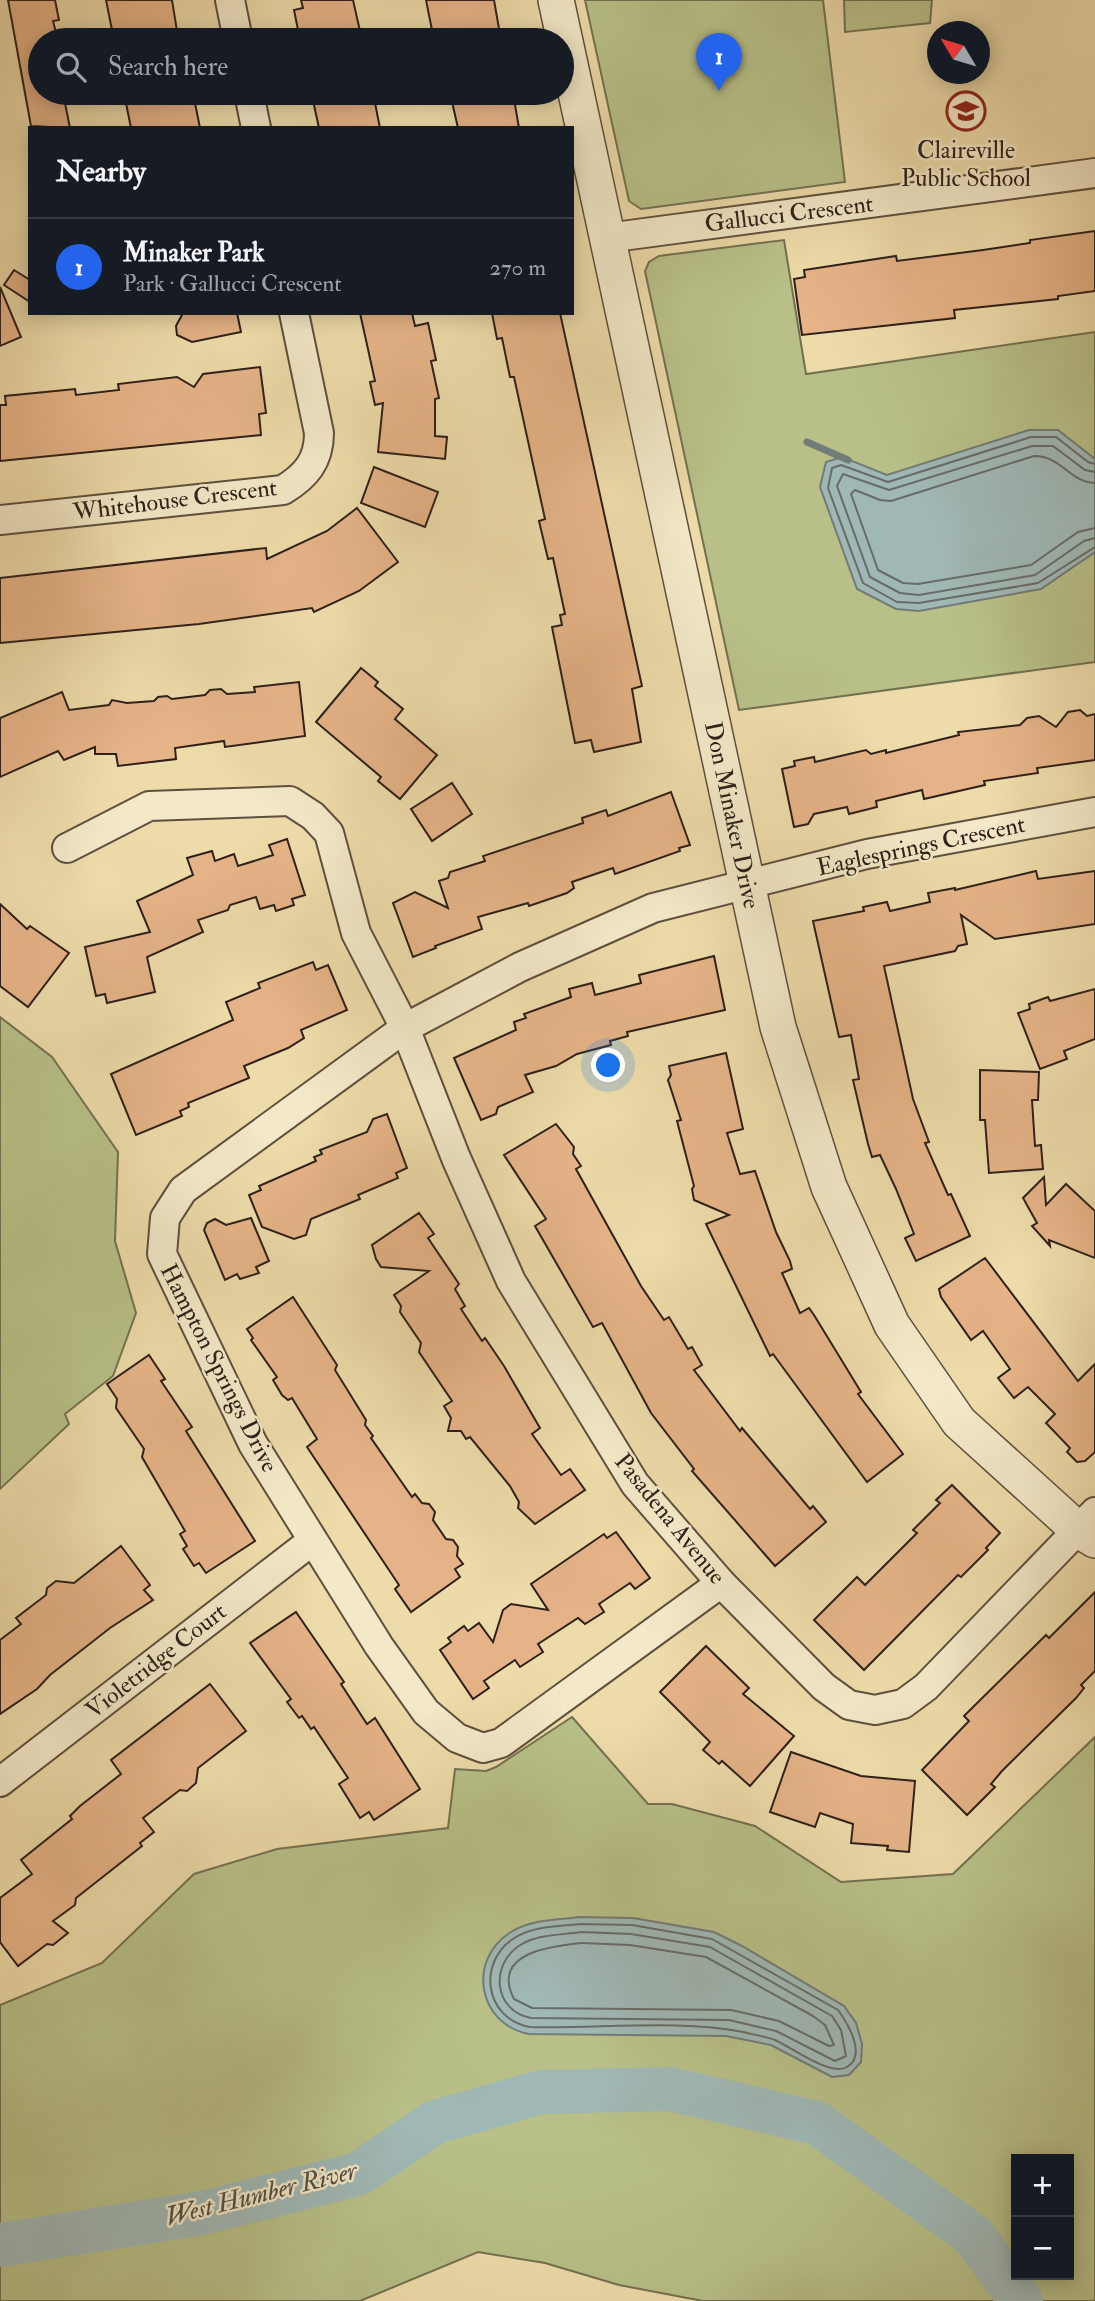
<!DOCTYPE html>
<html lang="en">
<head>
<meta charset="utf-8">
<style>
  body { margin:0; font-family:"IM FELL Double Pica",serif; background:#20242c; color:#f1f3f6 }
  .controls { position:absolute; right:21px; bottom:21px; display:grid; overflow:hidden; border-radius:0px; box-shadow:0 4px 18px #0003 }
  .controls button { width:63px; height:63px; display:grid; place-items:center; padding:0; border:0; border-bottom:2px solid #363941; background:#171b24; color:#f1f3f6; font:35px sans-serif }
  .compass { position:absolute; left:927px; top:21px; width:63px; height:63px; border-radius:50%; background:#171b24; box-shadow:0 4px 18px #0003; rotate:308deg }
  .you { position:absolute; left:609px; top:1066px; width:24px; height:24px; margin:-18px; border:5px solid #fff; border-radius:50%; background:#1a73e8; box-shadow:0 0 0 10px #1a73e833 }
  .badge { display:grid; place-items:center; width:46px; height:46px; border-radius:50%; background:#2563eb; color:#fff; font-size:23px; font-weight:700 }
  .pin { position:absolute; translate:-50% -58px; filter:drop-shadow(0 2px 4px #0008) }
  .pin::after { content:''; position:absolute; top:37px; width:24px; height:21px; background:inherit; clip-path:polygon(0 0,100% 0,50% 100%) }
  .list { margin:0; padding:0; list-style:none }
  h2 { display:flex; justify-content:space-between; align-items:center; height:91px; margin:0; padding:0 28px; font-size:30px }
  h2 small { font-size:23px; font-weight:400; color:#9ea1a6 }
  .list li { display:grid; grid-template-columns:46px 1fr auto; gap:21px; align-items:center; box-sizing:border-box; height:98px; padding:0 28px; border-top:2px solid #363941 }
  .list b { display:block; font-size:26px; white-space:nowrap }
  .list p { margin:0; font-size:23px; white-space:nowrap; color:#9ea1a6 }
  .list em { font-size:23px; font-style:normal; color:#9ea1a6 }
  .icon { flex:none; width:38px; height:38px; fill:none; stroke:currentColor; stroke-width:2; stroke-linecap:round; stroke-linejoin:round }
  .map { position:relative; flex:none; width:1095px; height:2301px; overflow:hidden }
  .search { position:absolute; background:#171b24; box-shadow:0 4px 18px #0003; left:28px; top:28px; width:546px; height:77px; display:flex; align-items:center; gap:18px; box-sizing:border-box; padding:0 24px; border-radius:38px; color:#9ea1a6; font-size:26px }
  .panel { position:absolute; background:#171b24; box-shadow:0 4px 18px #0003; left:28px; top:126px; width:546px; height:189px; border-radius:0px }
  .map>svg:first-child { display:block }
  .green { fill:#b8c088; stroke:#737051; stroke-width:2; fill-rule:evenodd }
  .water { fill:#a0b8b5; stroke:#727b77; stroke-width:2 }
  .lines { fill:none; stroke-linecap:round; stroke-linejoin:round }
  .shore { stroke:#676c68; stroke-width:2 }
  .stream { stroke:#727b77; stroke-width:7 }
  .river { stroke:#a0b8b5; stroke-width:44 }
  .building { fill:#e5b387; stroke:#2e201a; stroke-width:2 }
  .minor-casing { stroke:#5e4f3e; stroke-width:32 }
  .tertiary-casing { stroke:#5e4f3e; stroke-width:38 }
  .minor { stroke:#f3e8c7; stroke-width:28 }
  .tertiary { stroke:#f3e8c7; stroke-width:35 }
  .labels { text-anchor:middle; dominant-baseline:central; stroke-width:5; stroke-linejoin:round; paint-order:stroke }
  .poi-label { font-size:24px; fill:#2e201a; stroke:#f3e8c7 }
  .street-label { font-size:24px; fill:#2e201a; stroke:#f3e8c7 }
  .water-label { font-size:26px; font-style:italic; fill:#504e48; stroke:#f3e8c7 }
</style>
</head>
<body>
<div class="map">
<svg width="1095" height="2301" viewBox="0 0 1095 2301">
  <rect width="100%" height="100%" fill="#eddba9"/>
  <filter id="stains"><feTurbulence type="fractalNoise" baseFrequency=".00286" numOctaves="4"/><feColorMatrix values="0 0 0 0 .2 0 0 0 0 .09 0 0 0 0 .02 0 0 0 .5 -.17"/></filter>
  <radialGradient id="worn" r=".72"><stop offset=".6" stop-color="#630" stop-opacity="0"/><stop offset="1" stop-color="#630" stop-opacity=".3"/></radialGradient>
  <!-- green -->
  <g class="green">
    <polygon points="585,0 823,0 845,182 641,209 629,201"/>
    <polygon points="844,0 932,0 930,23 845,32"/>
    <polygon points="784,240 806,374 1095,332 1095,662 739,710 645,271 649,262 659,256"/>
    <polygon points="0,1017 52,1057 118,1152 115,1241 136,1313 113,1376 65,1414 69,1424 0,1489"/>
    <path d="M572,1717L648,1804H672L755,1826L841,1882L953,1874L1095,1737V2301H703L619,2285L545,2263L478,2252L360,2301H0V2005L102,1963L194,1874L277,1849L448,1828L455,1769L486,1771L496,1767ZM1016,2159H1069V2275H1016Z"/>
  </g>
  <!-- water -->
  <g class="water">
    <polygon points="1029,430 1058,430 1095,459 1095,552 1041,589 919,611 896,609 857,589 820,487 826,462 842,457 887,475"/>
    <path d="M580,1917L633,1918L714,1932L742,1946L844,2006L856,2023L862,2044L861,2062L849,2075L832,2077L771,2045L726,2036L529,2034C477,2024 467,1959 511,1932C531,1919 558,1920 580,1917Z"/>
  </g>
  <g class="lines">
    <!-- shore -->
    <g class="shore">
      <polyline points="1095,464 1088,462 1056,437 1031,437 888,482 841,465 832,468 828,488 863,583 897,602 919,603 1038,583 1095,547"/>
      <polyline points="1095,472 1085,470 1053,446 1032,446 889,490 843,474 837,486 870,577 900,593 919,595 1035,575 1084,541 1095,538"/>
      <path d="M1095,483C1069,482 1062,456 1034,456L891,501L880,500L855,490L851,494L878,570L903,583L918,584L1031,565L1078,532L1095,528"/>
      <path d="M580,1924L632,1925L712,1939L838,2010C848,2024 867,2055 847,2067C831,2077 791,2047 775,2040C765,2036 754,2035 743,2032C681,2019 595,2029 530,2027C483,2018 477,1960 516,1937C535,1926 559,1926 580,1924Z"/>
      <path d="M581,1932L631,1934L710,1947L832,2016L841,2030L846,2056L835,2061L776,2031L729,2020L531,2018C493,2011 489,1963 522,1944C539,1934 562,1935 581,1932Z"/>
      <path d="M582,1943L630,1945L706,1957L813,2016L825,2025L834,2045L829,2046L779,2021L731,2010L532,2008L514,1999C490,1952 553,1946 582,1943Z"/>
    </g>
    <!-- stream -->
    <polyline class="stream" points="807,442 848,460"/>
    <!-- river -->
    <polyline class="river" points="0,2245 202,2213 358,2174 435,2122 541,2092 670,2089 817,2123 974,2236 1021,2301"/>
  </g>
  <!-- building -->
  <g class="building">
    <polygon points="8,0 55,0 59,20 53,21 58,40 40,40 40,93 63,93 70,128 31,126"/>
    <polygon points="106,0 172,0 178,37 114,40"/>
    <polygon points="301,0 353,0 362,40 300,40 294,10 303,8"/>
    <polygon points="426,0 494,0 501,40 477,40 476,32 434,40"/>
    <polygon points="124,93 193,93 200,128 131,128"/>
    <polygon points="331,93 373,93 380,128 319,128 312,96"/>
    <polygon points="450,93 513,93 519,128 458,128"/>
    <polygon points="1095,231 1095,291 1058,296 1058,299 954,310 955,318 802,335 794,279 805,277 804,270 896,256 897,261 983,250 1030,243 1030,240"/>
    <polygon points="14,270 30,280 30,302 4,285"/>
    <polygon points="0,287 21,337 0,346"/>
    <polygon points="183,313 237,313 241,332 192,342 177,335 176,326"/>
    <polygon points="360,313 412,313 415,326 428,323 436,360 431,361 439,398 435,399 435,436 447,437 445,459 378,452 383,403 375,405 370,382 375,381"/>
    <polygon points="492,313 560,313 642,686 632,689 641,742 594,752 591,740 575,743 552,627 562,625 560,615 565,614 553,558 548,559 539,521 545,519 514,377 510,377 502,338 497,339"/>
    <polygon points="260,367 266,413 259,414 261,435 0,461 0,405 6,405 5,396 75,389 76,395 119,390 118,384 177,377 194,387 203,374"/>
    <polygon points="374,467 438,492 425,527 361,503"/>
    <polygon points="357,508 398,562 359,591 314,612 312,608 199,624 0,643 0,578 266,548 267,559 327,531"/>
    <polygon points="361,668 378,682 375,686 403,709 395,719 437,755 400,799 378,781 381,777 316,722"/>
    <polygon points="299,682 305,736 225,747 224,741 175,748 176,759 118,766 116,754 95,754 95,747 64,760 58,751 0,777 0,718 62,692 69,710 109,705 112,700 127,703 154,701 158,697 167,696 172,699 205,695 210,690 221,689 227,694 255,692 254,687"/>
    <polygon points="1080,710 1087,716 1095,714 1095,760 1037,768 1038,773 984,781 985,785 924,799 922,790 876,801 877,807 849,814 847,807 814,814 808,824 794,827 782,769 795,766 794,761 814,757 815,762 866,750 871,754 886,750 886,753 959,735 958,732 1020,725 1027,718 1039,716 1056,727 1068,712"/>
    <polygon points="452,783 472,814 432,841 411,809"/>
    <polygon points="671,792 690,845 679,848 680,851 615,874 613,868 572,882 574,888 567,893 529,906 528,903 478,917 482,929 435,946 436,948 413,957 393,903 415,892 448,908 439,881 448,878 450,872 485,861 483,856 583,823 582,818 606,810 608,816"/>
    <polygon points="287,839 305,895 292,899 294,905 276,911 274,905 260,909 256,897 230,905 228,910 198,920 203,932 147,957 155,992 107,1003 105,994 96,996 85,947 150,932 137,901 193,875 187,858 212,851 215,861 234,854 238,866 273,855 269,845"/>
    <polygon points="1036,871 1038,879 1095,871 1095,924 995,939 961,915 967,944 958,946 955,951 884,966 913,1099 929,1142 925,1143 948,1195 951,1194 970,1236 916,1261 905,1238 914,1234 896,1189 880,1155 872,1157 868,1144 853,1080 859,1079 851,1035 839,1037 813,921 864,911 863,907 887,902 890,911 930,902 928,893 955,888 955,890"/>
    <polygon points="0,904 27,929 30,926 69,953 28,1007 0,986"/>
    <polygon points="714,956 725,1010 627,1032 628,1036 610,1041 611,1045 577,1054 556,1066 525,1075 533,1092 498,1107 496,1114 481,1120 454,1058 516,1030 514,1022 526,1018 524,1014 571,997 569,989 592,983 595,995 641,983 639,975"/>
    <polygon points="313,962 316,970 328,965 347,1010 301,1030 304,1038 288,1048 244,1066 249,1078 188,1103 189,1107 180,1111 182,1116 136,1135 111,1074 233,1020 226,1002 260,988 258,983"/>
    <polygon points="1095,989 1095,1039 1064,1051 1067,1059 1040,1069 1018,1013 1030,1009 1029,1004 1048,997 1050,1001"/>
    <polygon points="726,1053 743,1129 727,1133 740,1174 755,1171 776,1232 790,1261 792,1269 782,1273 800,1313 809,1308 814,1315 861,1392 858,1394 903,1454 867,1482 773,1354 770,1356 706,1224 729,1215 694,1200 692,1189 694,1186 677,1121 681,1120 668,1080 671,1075 669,1066"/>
    <polygon points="980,1070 1039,1072 1038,1100 1032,1100 1035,1146 1041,1145 1043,1169 989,1173 985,1120 980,1120"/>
    <polygon points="387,1114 407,1168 396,1173 398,1178 358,1195 360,1199 311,1219 306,1235 294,1239 262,1227 249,1195 261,1190 259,1186 316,1161 314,1157 322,1154 320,1150 367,1132 373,1119"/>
    <polygon points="556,1124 574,1147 573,1154 581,1166 576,1169 641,1286 664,1320 669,1317 688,1349 692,1347 702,1365 694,1370 740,1431 742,1428 810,1509 813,1506 826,1522 775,1566 692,1471 694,1469 651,1413 602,1323 593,1327 535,1226 546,1219 504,1155"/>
    <polygon points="1044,1177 1046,1205 1066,1184 1095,1211 1095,1258 1049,1240 1050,1246 1032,1226 1037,1223 1023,1198"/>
    <polygon points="419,1213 434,1234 428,1238 459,1284 455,1289 465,1306 461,1309 482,1341 485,1338 504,1366 540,1428 532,1434 561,1475 570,1469 585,1490 535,1524 518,1508 519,1502 510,1486 470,1437 466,1439 461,1431 448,1431 451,1418 444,1406 452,1401 419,1352 421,1343 400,1312 401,1306 394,1295 429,1271 381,1267 376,1259 372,1245"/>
    <polygon points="251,1218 269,1261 256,1267 259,1273 240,1279 237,1274 225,1280 204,1230 207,1223 215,1219 226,1225"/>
    <polygon points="985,1258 1078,1381 1095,1364 1095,1452 1085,1461 1077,1462 1067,1452 1070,1448 1046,1423 1055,1414 1028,1387 1014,1398 998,1378 1010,1369 983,1331 971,1340 941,1297 939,1289"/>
    <polygon points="293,1297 337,1365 335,1370 366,1420 365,1425 373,1436 371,1438 412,1497 415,1494 422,1503 429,1504 435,1512 433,1520 446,1539 453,1540 458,1547 457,1556 463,1564 455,1569 460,1577 411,1612 395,1589 399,1585 307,1447 317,1439 292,1398 288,1400 282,1395 273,1380 277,1377 251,1340 253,1338 247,1329"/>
    <polygon points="149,1355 165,1379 161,1381 192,1427 186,1431 255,1541 206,1573 199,1563 194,1566 183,1549 187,1546 180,1534 185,1531 142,1457 144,1449 116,1408 117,1399 107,1384"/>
    <polygon points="952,1485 1000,1533 986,1548 988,1550 961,1577 958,1575 864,1670 814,1620 857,1577 865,1585 917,1533 913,1530 940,1503 936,1500"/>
    <polygon points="616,1532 650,1578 635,1589 630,1583 599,1604 604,1612 585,1624 578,1618 538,1644 543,1652 520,1667 515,1660 484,1681 489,1688 473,1699 440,1650 451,1642 448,1638 464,1626 468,1631 479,1623 493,1642 503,1610 511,1604 548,1610 531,1584 604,1534 607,1538"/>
    <polygon points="121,1546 150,1585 144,1590 153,1600 110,1628 50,1675 37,1689 0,1714 0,1640 21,1624 16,1618 46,1595 47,1588 56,1581 74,1583"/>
    <polygon points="1095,1592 1095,1671 1081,1685 1084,1688 1076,1698 1002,1771 991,1784 995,1787 967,1815 922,1770 969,1721 964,1716 1046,1635 1049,1638"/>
    <polygon points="296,1612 344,1682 341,1684 367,1724 375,1718 420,1789 374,1820 369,1812 360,1818 339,1784 348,1778 314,1727 311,1729 302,1716 299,1718 287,1702 291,1699 250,1643"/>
    <polygon points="706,1646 749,1688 743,1694 794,1736 750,1786 722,1761 719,1764 703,1750 710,1742 660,1692"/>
    <polygon points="210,1684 246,1731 198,1768 196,1783 187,1791 180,1790 143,1818 154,1832 140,1843 142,1846 76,1898 75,1905 53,1921 68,1933 53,1945 47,1944 18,1966 0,1942 0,1898 32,1874 21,1860 72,1819 70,1816 80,1806 121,1774 111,1760"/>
    <polygon points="791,1752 861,1776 915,1781 909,1852 887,1850 888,1846 851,1843 853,1824 820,1813 815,1827 770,1812"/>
  </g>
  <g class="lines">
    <!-- minor casing -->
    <g class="minor-casing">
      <g id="minor">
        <polyline points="230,0 238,40"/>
        <polyline points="249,93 256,128"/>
        <polyline points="607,238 1095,173"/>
        <path d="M0,520L283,490C306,476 319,461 319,433L294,313"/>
        <polyline points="67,848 149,806 290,801 313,816 329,833 356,933 405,1028 456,1158 511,1281 635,1484 721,1583 824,1687 849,1705 875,1710 903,1704 926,1687 1095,1512"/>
        <polyline points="721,1583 501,1743 483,1748 457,1738 426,1712 379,1646 253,1444 162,1254 165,1218 183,1190 405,1028 520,967 653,908 867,854 1095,812"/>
        <polyline points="0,1782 312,1541"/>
      </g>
    </g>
    <!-- tertiary casing -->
    <g class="tertiary-casing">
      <polyline id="tertiary" points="556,0 778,1027 829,1187 892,1325 959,1422 1077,1529 1095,1540"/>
    </g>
    <!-- minor -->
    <use href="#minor" class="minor"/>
    <!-- tertiary -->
    <use href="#tertiary" class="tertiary"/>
  </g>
  <!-- icons -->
  <defs>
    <g id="school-ring" transform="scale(2.0125)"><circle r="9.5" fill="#f3e8c7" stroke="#8f2418" stroke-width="1.5"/><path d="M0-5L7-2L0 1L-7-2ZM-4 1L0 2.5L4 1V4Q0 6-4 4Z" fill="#8f2418"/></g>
  </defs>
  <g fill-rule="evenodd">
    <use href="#school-ring" x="966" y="111"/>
  </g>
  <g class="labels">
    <!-- poi labels -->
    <g class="poi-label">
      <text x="966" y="150">Claireville<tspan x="966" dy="28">Public School</tspan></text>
    </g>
    <!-- street labels -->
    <g class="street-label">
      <text transform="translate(789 214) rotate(-7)">Gallucci Crescent</text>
      <text transform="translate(175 500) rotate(-7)">Whitehouse Crescent</text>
      <text transform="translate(732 815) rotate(78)">Don Minaker Drive</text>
      <text transform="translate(921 846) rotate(-12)">Eaglesprings Crescent</text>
      <text transform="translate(219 1368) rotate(63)">Hampton Springs Drive</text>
      <text transform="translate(670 1519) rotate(51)">Pasadena Avenue</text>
      <text transform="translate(156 1661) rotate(-38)">Violetridge Court</text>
    </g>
    <!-- water labels -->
    <g class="water-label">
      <text transform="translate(261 2194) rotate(-14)">West Humber River</text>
    </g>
  </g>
  <rect width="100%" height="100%" filter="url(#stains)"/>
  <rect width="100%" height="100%" fill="url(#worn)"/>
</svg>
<div class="controls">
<button>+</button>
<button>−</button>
</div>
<svg class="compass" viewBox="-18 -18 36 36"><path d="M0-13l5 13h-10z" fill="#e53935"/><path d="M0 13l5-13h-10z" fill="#9ea1a6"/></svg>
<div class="you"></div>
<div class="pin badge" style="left:719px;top:91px">1</div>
<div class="search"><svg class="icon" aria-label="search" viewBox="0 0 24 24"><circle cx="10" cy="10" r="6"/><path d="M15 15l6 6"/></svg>Search here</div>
<section class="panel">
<h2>Nearby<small></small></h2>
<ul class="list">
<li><span class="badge">1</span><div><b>Minaker Park</b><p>Park · Gallucci Crescent</p></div><em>270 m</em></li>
</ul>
</section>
</div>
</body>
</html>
